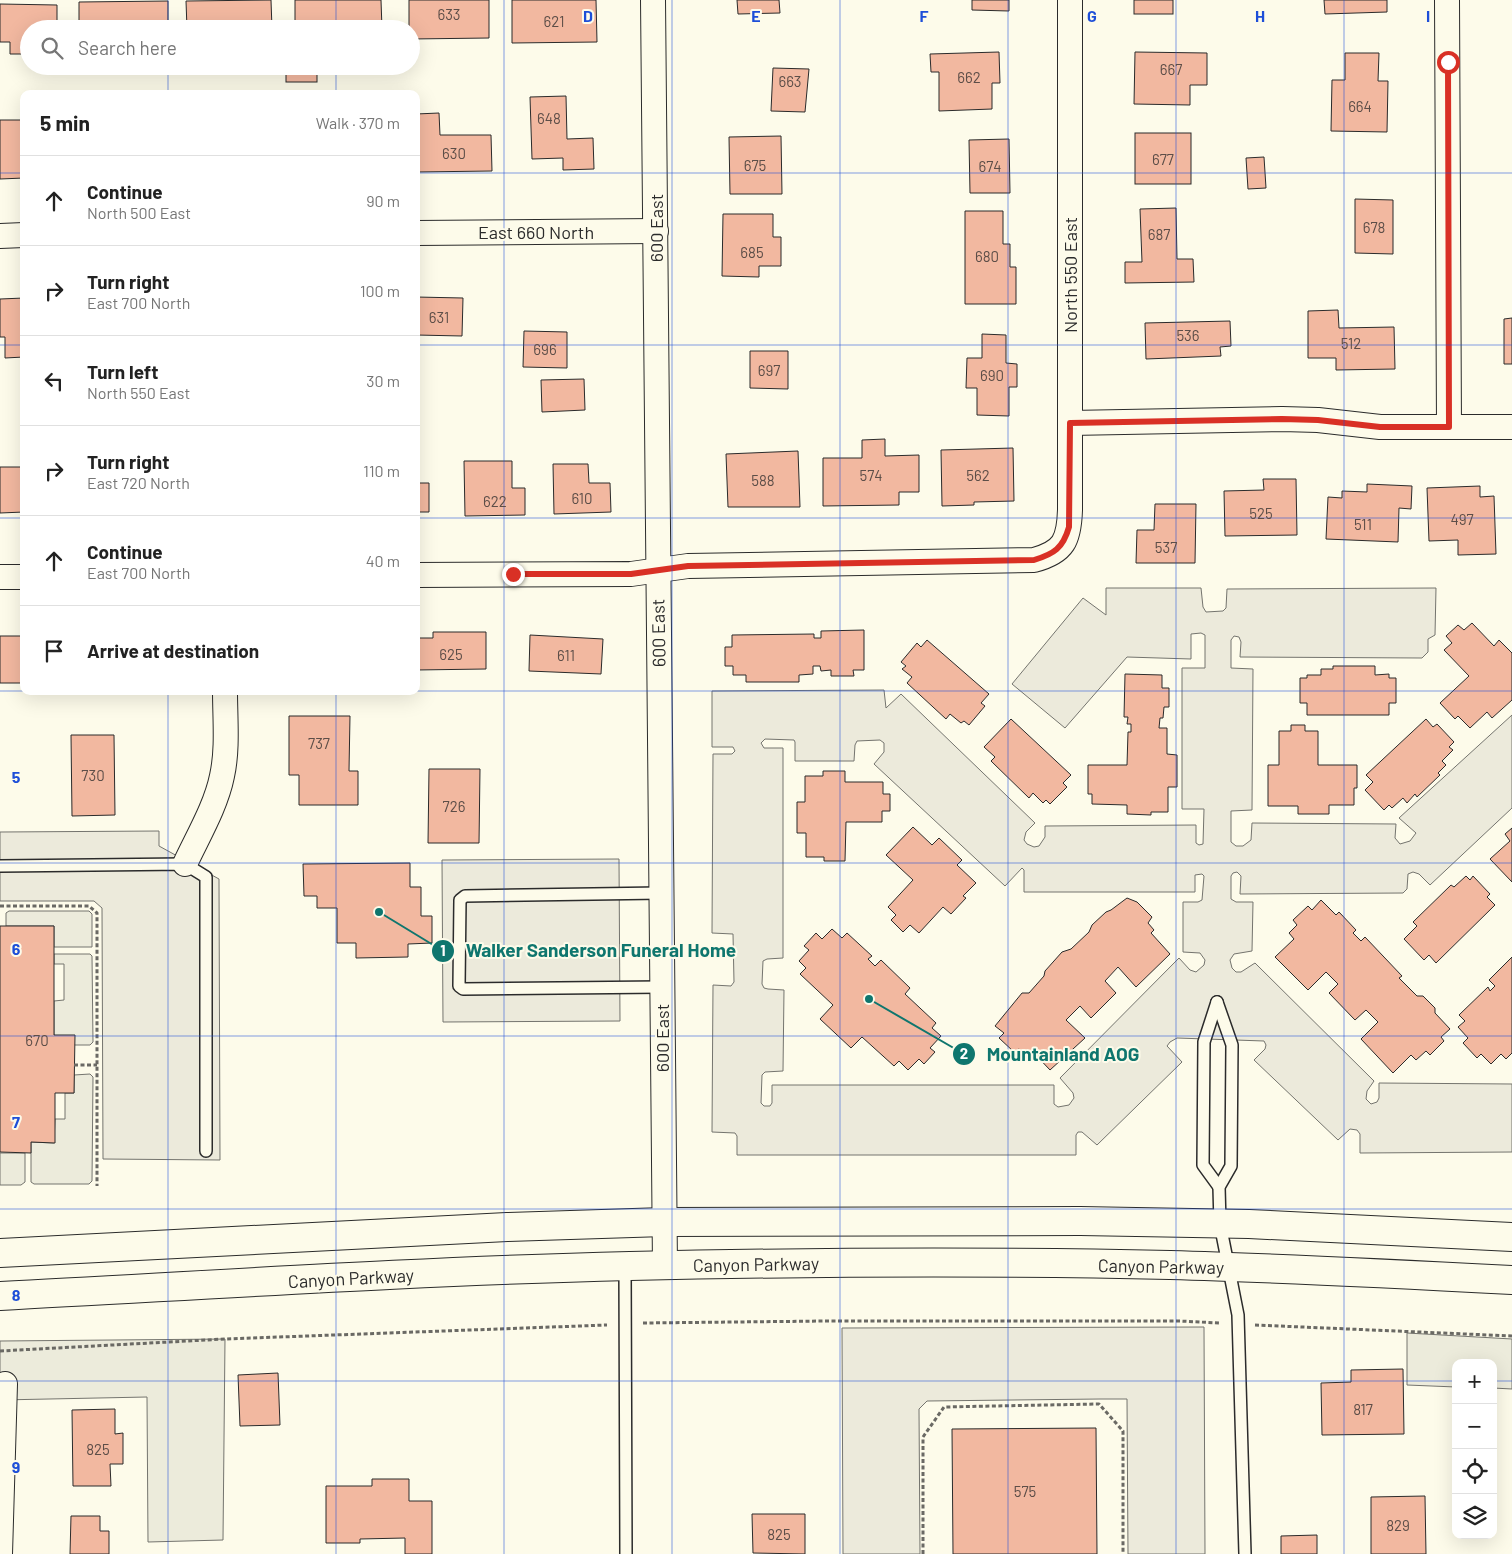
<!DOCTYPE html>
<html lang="en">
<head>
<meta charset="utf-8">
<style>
  body { margin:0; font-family:Barlow,sans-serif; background:#f2f2f2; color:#222 }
  .controls { position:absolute; right:15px; bottom:15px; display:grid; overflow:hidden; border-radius:10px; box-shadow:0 5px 20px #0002 }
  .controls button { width:45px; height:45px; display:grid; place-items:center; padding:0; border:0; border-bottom:1px solid #e0e0e0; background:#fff; color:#222; font:25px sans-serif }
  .stop { position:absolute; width:15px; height:15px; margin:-11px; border:4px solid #d93025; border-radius:50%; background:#fff }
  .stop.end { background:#d93025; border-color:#fff; box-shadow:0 1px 5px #0008 }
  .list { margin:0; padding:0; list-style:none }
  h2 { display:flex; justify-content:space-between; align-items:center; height:65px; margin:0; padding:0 20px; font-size:21px }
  h2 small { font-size:16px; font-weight:400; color:#767676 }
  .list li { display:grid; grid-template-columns:32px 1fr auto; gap:15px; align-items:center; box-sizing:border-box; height:90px; padding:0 20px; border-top:1px solid #e0e0e0 }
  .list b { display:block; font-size:19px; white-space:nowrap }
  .list p { margin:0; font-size:16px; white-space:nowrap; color:#767676 }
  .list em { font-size:16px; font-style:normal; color:#767676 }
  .icon { flex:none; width:28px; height:28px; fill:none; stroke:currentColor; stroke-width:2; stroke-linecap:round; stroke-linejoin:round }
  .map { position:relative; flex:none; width:1512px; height:1554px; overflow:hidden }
  .search { position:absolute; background:#fff; box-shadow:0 5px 20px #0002; left:20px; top:20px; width:400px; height:55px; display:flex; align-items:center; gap:12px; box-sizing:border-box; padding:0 18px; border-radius:28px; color:#767676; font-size:19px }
  .panel { position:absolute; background:#fff; box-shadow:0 5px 20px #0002; left:20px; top:90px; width:400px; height:605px; border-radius:10px }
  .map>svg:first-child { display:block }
  .green { fill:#ecebdb; stroke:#74746e }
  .parking { fill:#eceadb; stroke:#74746e; fill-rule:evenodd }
  .building { fill:#f2b8a0; stroke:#2b2b2b }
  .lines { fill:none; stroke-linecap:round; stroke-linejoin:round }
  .service-casing { stroke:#2b2b2b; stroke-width:14 }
  .minor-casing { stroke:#2b2b2b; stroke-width:26 }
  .trunk-casing { stroke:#2b2b2b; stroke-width:30 }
  .path { stroke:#6a6964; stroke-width:3; stroke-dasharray:4 2.5; stroke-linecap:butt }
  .service { stroke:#fdfbea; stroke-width:11 }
  .minor { stroke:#fdfbea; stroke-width:24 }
  .trunk { stroke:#fdfbea; stroke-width:28 }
  .route { stroke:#d93025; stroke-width:6 }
  .grid { fill:none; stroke:#1d4ed8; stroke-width:1; stroke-opacity:0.55 }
  .labels { text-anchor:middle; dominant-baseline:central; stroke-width:4; stroke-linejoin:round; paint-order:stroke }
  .number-label { font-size:15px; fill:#5d4e48 }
  .street-label { font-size:18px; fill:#2b2b2b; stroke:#fdfbea }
  .grid-label { font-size:16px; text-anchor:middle; font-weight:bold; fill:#1d4ed8; stroke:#fdfbea; stroke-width:4; stroke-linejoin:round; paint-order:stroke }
  .leader { fill:none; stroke:#0f766e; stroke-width:2 }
  .callout-dot { fill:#0f766e; stroke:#fdfbea; stroke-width:2 }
  .mark-label { font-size:15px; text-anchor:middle; font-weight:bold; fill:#fff }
  .callout-label { font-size:19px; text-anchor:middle; font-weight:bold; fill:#0f766e; stroke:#fdfbea; stroke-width:4; stroke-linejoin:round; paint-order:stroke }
</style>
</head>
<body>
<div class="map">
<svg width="1512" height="1554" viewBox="0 0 1512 1554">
  <rect width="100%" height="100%" fill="#fdfbea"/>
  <!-- green -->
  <g class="green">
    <polygon points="9,911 89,911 92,914 92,947 54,947 54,926 6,926 6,913"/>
    <polygon points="54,954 90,954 92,956 93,1042 90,1045 75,1045 54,1035 54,1001 64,1000 64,964 54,964"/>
    <polygon points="90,1074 93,1077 92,1181 89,1184 34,1184 31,1182 31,1142 54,1143 55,1119 65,1119 65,1093 74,1093 74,1075"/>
    <polygon points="0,1153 25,1153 25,1182 21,1185 0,1185"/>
    <polygon points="1407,1333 1512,1339 1512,1389 1493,1388 1493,1363 1456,1363 1456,1387 1407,1385"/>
    <polygon points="225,1339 223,1540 148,1542 147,1397 0,1400 0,1341"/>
  </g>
  <!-- parking -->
  <g class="parking">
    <path d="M1106,588H1201L1203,607L1206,612L1223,611L1226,608L1227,589L1436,588L1435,635L1428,639V652L1422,658L1240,657L1241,642L1239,637L1234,636L1231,640V668L1253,669L1252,810L1231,811V842L1236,846H1243L1251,840L1252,823L1396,824L1395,838L1400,844L1410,841L1416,833L1399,818L1512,715V808L1430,885L1419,874L1413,872L1408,874L1407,889L1403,893L1240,894L1241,876L1237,872L1233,873L1231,876V899L1236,902H1253L1252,951L1234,954L1230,960L1232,968L1236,972H1241L1255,963L1374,1081L1367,1091L1366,1099L1371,1104L1377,1102L1379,1098V1083L1512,1084V1152L1360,1153V1134L1357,1130L1350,1129L1338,1140L1254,1060L1265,1049L1266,1045L1264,1041L1177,1038L1170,1042L1167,1046L1182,1062L1097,1145L1082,1132H1078L1076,1135V1155H737V1136L735,1133L712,1132L713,985L731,986L734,982L733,934L712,933L713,754H732L735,751L733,747H712V691L884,690L886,708L901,694L1035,823L1026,832L1024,840L1027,844L1034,847L1039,846L1045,837V826L1196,825V843L1199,845L1203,844L1204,809H1182V668H1205V635L1201,633L1191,634V659L1127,657L1065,728L1012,684L1083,598L1106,615ZM765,739L794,740L795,742V761H854L855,745L857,741L880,740L884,743V752L874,764L1005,886L1022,868L1024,870V892H1195V875L1202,874L1204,876L1202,900L1198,902H1183V952L1200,953L1205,960L1204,965L1196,972L1190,970L1179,958L1060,1078L1073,1093L1074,1098L1069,1105L1058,1107L1054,1104V1085H772V1103L770,1106H764L761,1103L762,1075L765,1072L783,1071L784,990L768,989L764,988L762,984L763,961L767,959L783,958V748H764L761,743Z"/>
    <polygon points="159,831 159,846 219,879 220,1160 103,1159 102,908 94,901 0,901 0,832"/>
    <polygon points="619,859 620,1021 443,1022 442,860"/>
    <polygon points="1204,1327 1205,1554 1128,1554 1127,1399 1100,1399 927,1401 919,1409 920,1554 843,1554 842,1328"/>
  </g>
  <!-- building -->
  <g class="building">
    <polygon points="271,0 272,29 187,29 186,1"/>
    <polygon points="295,0 381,0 382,29 295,29"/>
    <polygon points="409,0 489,0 489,38 411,39 411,29 409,29"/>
    <polygon points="512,0 596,0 597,42 512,43"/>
    <polygon points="737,0 779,0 780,13 738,14"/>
    <polygon points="972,0 1009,0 1009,11 972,10"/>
    <rect x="1134" y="0" width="39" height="14"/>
    <polygon points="1324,0 1387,0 1387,12 1325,14"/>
    <polygon points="168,1 168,29 79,29 79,2"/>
    <polygon points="0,4 57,5 57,29 29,29 29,54 10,54 10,42 0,42"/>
    <polygon points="999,52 1000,83 992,83 992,109 939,111 939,72 931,72 930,54"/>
    <polygon points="1135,52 1207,53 1207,85 1190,85 1190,105 1134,104"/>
    <polygon points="1345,53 1379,53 1378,81 1388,81 1387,132 1331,131 1332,80 1345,80"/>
    <rect x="286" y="66" width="31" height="16"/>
    <polygon points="773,68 809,69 805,112 771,111"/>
    <polygon points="566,96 567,139 593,138 594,169 563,170 563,158 532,159 530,97"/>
    <polygon points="439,113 440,135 491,135 492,171 416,172 416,114"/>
    <polygon points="0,120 24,120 24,178 0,179"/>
    <rect x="1135" y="133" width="56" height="51"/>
    <polygon points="781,136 782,194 730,194 729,137"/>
    <polygon points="1009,139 1010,193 970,193 969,140"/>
    <polygon points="1264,157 1266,188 1248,189 1246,158"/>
    <polygon points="1355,199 1393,200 1393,254 1355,253"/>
    <polygon points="1176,208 1177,259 1193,259 1194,282 1125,283 1125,262 1142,262 1140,209"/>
    <polygon points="965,211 1003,211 1003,244 1010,244 1010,267 1016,267 1016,304 965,304"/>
    <polygon points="723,214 773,214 773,237 781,237 781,266 759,266 759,277 722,276"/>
    <polygon points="416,297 463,298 462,336 416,335"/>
    <polygon points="24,298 24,357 5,358 5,337 0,337 0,299"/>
    <polygon points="1338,310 1339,328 1394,327 1395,369 1336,370 1336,358 1308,358 1308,311"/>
    <polygon points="1512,318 1512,364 1504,364 1504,319"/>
    <polygon points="1230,321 1231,346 1220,347 1221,356 1146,359 1145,323"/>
    <polygon points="524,331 567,332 567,368 523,367"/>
    <polygon points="982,334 1006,335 1006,363 1017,364 1017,387 1009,387 1009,416 977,415 977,388 966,388 967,358 982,358"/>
    <polygon points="750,351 788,351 788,389 750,388"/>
    <polygon points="584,379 585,410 542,412 541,380"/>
    <polygon points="885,439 885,456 919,455 919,492 899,492 899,505 823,506 823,458 862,458 862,440"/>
    <polygon points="1013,448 1014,501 974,502 974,505 942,506 941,450"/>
    <polygon points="798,451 800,507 728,507 726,454"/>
    <polygon points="464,461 512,461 512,488 525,488 525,515 465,516"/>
    <polygon points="553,464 588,464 589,483 610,483 611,512 554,514"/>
    <polygon points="0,467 24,467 24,512 0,513"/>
    <polygon points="416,469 419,469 419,483 429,483 429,512 416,512"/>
    <polygon points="1263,479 1296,479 1297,535 1225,536 1224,491 1264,490"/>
    <polygon points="1367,484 1412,486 1411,509 1399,508 1398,542 1326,539 1328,497 1342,498 1342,491 1367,492"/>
    <polygon points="1480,486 1480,497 1494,496 1496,554 1458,555 1458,540 1429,541 1427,488"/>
    <polygon points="1155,504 1196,504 1195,563 1136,563 1137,530 1154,530"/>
    <polygon points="1472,623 1494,646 1499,640 1512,653 1512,700 1492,718 1487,712 1470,728 1458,716 1455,719 1440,703 1469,676 1444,650 1452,643 1446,636 1458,625 1464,630"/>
    <polygon points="864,630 864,670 853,670 854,676 831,676 831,670 821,671 820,666 813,666 813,674 799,675 799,682 746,682 746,675 733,675 733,666 725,666 725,647 732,647 732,635 814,634 814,638 821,638 821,631"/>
    <polygon points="433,632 486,632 486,669 416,670 416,638 433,638"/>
    <polygon points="530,635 603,639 601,674 529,671"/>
    <rect x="0" y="636" width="24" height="47"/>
    <polygon points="927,640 989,694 981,703 985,706 969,725 964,721 961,723 950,714 946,719 907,683 912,677 902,669 906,666 901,662 917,643 921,647"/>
    <polygon points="1333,666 1375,666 1375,675 1389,674 1389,678 1396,678 1396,703 1389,703 1389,715 1307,715 1307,703 1300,703 1300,678 1307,678 1307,675 1321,675 1321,669 1333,669"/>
    <polygon points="1125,674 1162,675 1162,688 1169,688 1169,707 1164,707 1163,718 1160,718 1159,728 1167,728 1167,754 1177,755 1177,787 1168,787 1168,812 1151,812 1151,815 1127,814 1127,805 1092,804 1092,794 1088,794 1088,765 1127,765 1128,732 1131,732 1131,724 1127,724 1128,717 1124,717"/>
    <polygon points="289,716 350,716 349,771 358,771 358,805 299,805 299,775 289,775"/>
    <polygon points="1011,719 1071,775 1063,783 1067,787 1050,804 1046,800 1043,803 1033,793 1029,798 991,761 995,757 984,747"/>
    <polygon points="1426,719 1433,727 1437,724 1454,742 1449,747 1453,750 1442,761 1446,765 1438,773 1440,775 1417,797 1415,794 1407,803 1403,798 1392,808 1389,805 1384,810 1365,790 1373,782 1366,775"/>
    <polygon points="1291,725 1305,725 1305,731 1318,731 1318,765 1357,765 1357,788 1354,788 1354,805 1329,805 1329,814 1298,814 1298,806 1268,806 1268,765 1279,765 1279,731 1291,731"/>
    <polygon points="71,735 114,735 115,815 72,816"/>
    <polygon points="429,769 480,769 479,843 428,843"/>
    <polygon points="823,771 845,771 845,782 883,782 883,794 890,794 890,811 882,811 882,822 846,822 845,861 824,861 824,857 806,857 806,833 797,833 797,802 805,802 805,776 823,776"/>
    <polygon points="913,827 932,845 939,838 962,860 957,865 976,883 963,896 966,898 951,914 943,907 919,933 910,925 903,932 891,920 896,915 888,907 913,880 886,855"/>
    <polygon points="1512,828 1512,882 1490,859 1510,841 1505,834"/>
    <polygon points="410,863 410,887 421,887 421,916 432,916 432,943 408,944 408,957 356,958 356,943 337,943 337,908 317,908 317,896 304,896 303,864"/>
    <polygon points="1466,876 1470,880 1473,876 1490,894 1487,897 1495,905 1436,963 1429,955 1424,960 1404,939 1417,926 1413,922 1451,885 1454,887"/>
    <polygon points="1127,898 1137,902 1152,917 1148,923 1154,930 1151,933 1170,954 1136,987 1118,967 1105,981 1116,993 1091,1018 1080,1006 1066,1020 1085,1038 1050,1070 1033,1052 1028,1057 1019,1049 1014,1052 999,1038 1004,1033 995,1026 1022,993 1029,993 1044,976 1045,971 1062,952 1071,949 1089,932 1092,925 1106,912 1111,910"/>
    <polygon points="1321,900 1336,915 1339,912 1356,930 1353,933 1361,941 1365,937 1402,976 1399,978 1417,996 1423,996 1435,1008 1435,1013 1450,1029 1441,1037 1444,1041 1430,1055 1426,1051 1416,1060 1411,1055 1393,1073 1361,1039 1378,1022 1366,1010 1355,1020 1329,993 1338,984 1326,972 1308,990 1275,957 1294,939 1289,933 1297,925 1293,920 1308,906 1312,910"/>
    <polygon points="0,926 54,926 54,1035 75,1035 74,1093 55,1093 55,1143 31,1142 31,1153 0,1152"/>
    <polygon points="832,929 842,938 847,933 872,956 868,959 875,966 881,960 910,988 905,994 936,1023 932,1028 941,1036 930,1048 935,1052 924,1064 919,1059 908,1070 899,1061 894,1066 862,1037 851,1048 820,1019 833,1005 800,974 806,968 799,961 809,950 804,946 816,933 822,939"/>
    <polygon points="1512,957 1512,1053 1506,1059 1501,1054 1491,1064 1481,1054 1477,1058 1463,1043 1468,1038 1458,1027 1465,1021 1459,1015 1488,987 1490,991 1495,986 1489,980"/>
    <polygon points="1403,1369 1404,1434 1322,1435 1321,1383 1351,1382 1351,1370"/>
    <polygon points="278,1373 280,1425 240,1426 238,1375"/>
    <polygon points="115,1409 115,1434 123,1433 123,1464 110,1464 111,1486 73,1486 72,1410"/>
    <polygon points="1096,1428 1097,1554 953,1554 952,1429"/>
    <polygon points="372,1479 409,1479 409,1501 432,1501 432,1554 405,1554 405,1538 360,1539 360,1543 326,1543 326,1486 372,1486"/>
    <polygon points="1425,1496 1426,1554 1371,1554 1371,1497"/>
    <polygon points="752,1514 805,1514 805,1554 753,1553"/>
    <polygon points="71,1516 100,1516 100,1531 109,1531 109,1554 70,1554"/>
    <polygon points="1317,1535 1317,1554 1281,1554 1281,1536"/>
  </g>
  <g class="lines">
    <!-- service casing -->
    <g class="service-casing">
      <g id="service">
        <polyline points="0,866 185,864 206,877 206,1151"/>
        <polyline points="661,893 465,896 460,900 459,986 463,989 662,987"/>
        <polyline points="1217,1002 1232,1045 1231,1166 1219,1187 1220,1224 1238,1315 1245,1554"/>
        <polyline points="1217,1002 1204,1042 1203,1165 1219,1187"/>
        <polyline points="625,1266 626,1554"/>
      </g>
    </g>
    <!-- minor casing -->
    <g class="minor-casing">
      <g id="minor">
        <polyline points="653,0 665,1266"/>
        <polyline points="1447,0 1449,427"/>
        <polyline points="416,233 656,231"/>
        <polyline points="0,236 24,235"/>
        <polyline points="1070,423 1282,419 1318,420 1380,427 1512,427"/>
        <path d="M416,575L631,574L688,566L1034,560C1064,552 1069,540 1070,510V0"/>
        <polyline points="0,577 24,577"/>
        <path d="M185,864C198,836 216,806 222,776C228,749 225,719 225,691"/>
        <polyline points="0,1554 5,1384"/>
      </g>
    </g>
    <!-- trunk casing -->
    <g class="trunk-casing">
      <g id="trunk">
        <polyline points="0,1253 507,1227 664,1222 1080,1221 1249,1224 1512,1237"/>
        <path d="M0,1296C210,1285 420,1271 630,1266C810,1262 990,1261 1170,1265C1284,1268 1398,1274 1512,1280"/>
      </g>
    </g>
    <!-- path -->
    <g class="path">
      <polyline points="0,906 89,906 97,913 97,1186"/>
      <polyline points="74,1065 97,1065"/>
      <polyline points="643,1323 827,1321 1180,1321 1219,1323"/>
      <polyline points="1255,1325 1512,1336"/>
      <polyline points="0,1351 225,1339 607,1325"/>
      <polyline points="923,1554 923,1437 944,1407 1099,1404 1123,1431 1123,1554"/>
    </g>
    <!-- service -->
    <use href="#service" class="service"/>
    <!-- minor -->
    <use href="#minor" class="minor"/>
    <!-- trunk -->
    <use href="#trunk" class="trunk"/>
  </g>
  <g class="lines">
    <!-- route -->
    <path class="route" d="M513,574H631L688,566L1034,560C1054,554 1063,548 1069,527L1070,423L1282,419L1318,420L1380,427H1449L1448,62"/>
  </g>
  <!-- grid -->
  <path class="grid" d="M168,0V29M336,0V29M504,0V1554M672,0V1554M840,0V1554M1008,0V1554M1176,0V1554M1344,0V1554M168,66V94M336,66V94M0,173H24M416,173H1512M0,345H24M416,345H1512M0,518H24M416,518H1512M0,691H24M168,691V1554M336,691V1554M416,691H1512M0,863H1512M0,1036H1512M0,1209H1512M0,1381H1456M1493,1381H1512"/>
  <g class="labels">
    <!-- number labels -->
    <g class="number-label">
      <text x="449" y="14">633</text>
      <text x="554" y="21">621</text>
      <text x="1171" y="69">667</text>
      <text x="969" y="77">662</text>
      <text x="790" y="81">663</text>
      <text x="1360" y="106">664</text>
      <text x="549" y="118">648</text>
      <text x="454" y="153">630</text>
      <text x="1163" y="159">677</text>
      <text x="755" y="165">675</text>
      <text x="990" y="166">674</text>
      <text x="1374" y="227">678</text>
      <text x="1159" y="234">687</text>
      <text x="752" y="252">685</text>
      <text x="987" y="256">680</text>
      <text x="439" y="317">631</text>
      <text x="1188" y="335">536</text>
      <text x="1351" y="343">512</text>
      <text x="545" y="349">696</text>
      <text x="769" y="370">697</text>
      <text x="992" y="375">690</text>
      <text x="871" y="475">574</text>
      <text x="978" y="475">562</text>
      <text x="763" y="480">588</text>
      <text x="582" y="498">610</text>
      <text x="495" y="501">622</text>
      <text x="1261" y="513">525</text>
      <text x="1462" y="519">497</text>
      <text x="1363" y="524">511</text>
      <text x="1166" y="547">537</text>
      <text x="451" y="654">625</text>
      <text x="566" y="655">611</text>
      <text x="319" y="743">737</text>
      <text x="93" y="775">730</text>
      <text x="454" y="806">726</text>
      <text x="37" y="1040">670</text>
      <text x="1363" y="1409">817</text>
      <text x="98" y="1449">825</text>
      <text x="1025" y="1491">575</text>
      <text x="1398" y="1525">829</text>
      <text x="779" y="1534">825</text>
    </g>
    <!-- street labels -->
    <g class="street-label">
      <text transform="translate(656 228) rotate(-90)">600 East</text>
      <text x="536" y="232">East 660 North</text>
      <text transform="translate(1070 275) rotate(-90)">North 550 East</text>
      <text transform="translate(658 633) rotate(-91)">600 East</text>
      <text transform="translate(662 1038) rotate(-90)">600 East</text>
      <text transform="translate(756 1264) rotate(-1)">Canyon Parkway</text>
      <text transform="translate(1161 1266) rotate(1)">Canyon Parkway</text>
      <text transform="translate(351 1278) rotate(-3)">Canyon Parkway</text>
    </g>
  </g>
  <g class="grid-label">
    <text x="588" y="22">D</text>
    <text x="756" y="22">E</text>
    <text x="924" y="22">F</text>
    <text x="1092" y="22">G</text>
    <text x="1260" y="22">H</text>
    <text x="1428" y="22">I</text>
    <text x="16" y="783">5</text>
    <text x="16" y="955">6</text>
    <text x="16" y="1128">7</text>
    <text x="16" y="1301">8</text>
    <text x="16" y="1473">9</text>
  </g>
  <!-- callouts -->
  <path class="leader" d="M379 912L443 951M869 999L964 1054"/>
  <g class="callout-dot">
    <circle cx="379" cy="912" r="5"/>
    <circle cx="869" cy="999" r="5"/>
    <circle cx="443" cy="951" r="12"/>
    <circle cx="964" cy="1054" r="12"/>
  </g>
  <g class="mark-label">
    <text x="443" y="956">1</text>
    <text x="964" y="1059">2</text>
  </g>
  <g class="callout-label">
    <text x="601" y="957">Walker Sanderson Funeral Home</text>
    <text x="1063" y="1061">Mountainland AOG</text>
  </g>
</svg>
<div class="controls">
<button>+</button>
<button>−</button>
<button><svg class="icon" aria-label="locate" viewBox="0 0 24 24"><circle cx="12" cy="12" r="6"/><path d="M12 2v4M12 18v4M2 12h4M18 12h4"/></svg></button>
<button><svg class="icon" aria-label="layers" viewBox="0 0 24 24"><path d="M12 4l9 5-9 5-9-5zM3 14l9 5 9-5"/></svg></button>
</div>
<div class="stop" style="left:1448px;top:62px"></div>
<div class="stop end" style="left:513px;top:574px"></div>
<div class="search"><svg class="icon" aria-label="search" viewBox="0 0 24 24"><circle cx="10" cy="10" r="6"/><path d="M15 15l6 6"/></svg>Search here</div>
<section class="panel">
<h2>5 min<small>Walk · 370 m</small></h2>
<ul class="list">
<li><svg class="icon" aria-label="ahead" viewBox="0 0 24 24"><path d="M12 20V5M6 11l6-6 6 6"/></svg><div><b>Continue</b><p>North 500 East</p></div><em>90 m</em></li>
<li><svg class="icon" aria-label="right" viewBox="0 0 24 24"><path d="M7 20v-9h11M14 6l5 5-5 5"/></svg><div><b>Turn right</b><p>East 700 North</p></div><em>100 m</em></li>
<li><svg class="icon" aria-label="left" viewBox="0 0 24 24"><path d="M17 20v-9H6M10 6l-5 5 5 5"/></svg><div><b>Turn left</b><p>North 550 East</p></div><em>30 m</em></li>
<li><svg class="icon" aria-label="right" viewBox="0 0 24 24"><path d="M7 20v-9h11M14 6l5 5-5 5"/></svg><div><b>Turn right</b><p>East 720 North</p></div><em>110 m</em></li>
<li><svg class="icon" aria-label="ahead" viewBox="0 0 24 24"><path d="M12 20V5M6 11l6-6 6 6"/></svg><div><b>Continue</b><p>East 700 North</p></div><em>40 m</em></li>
<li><svg class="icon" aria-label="arrive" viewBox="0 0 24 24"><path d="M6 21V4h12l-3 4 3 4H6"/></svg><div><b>Arrive at destination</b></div></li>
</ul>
</section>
</div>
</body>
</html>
